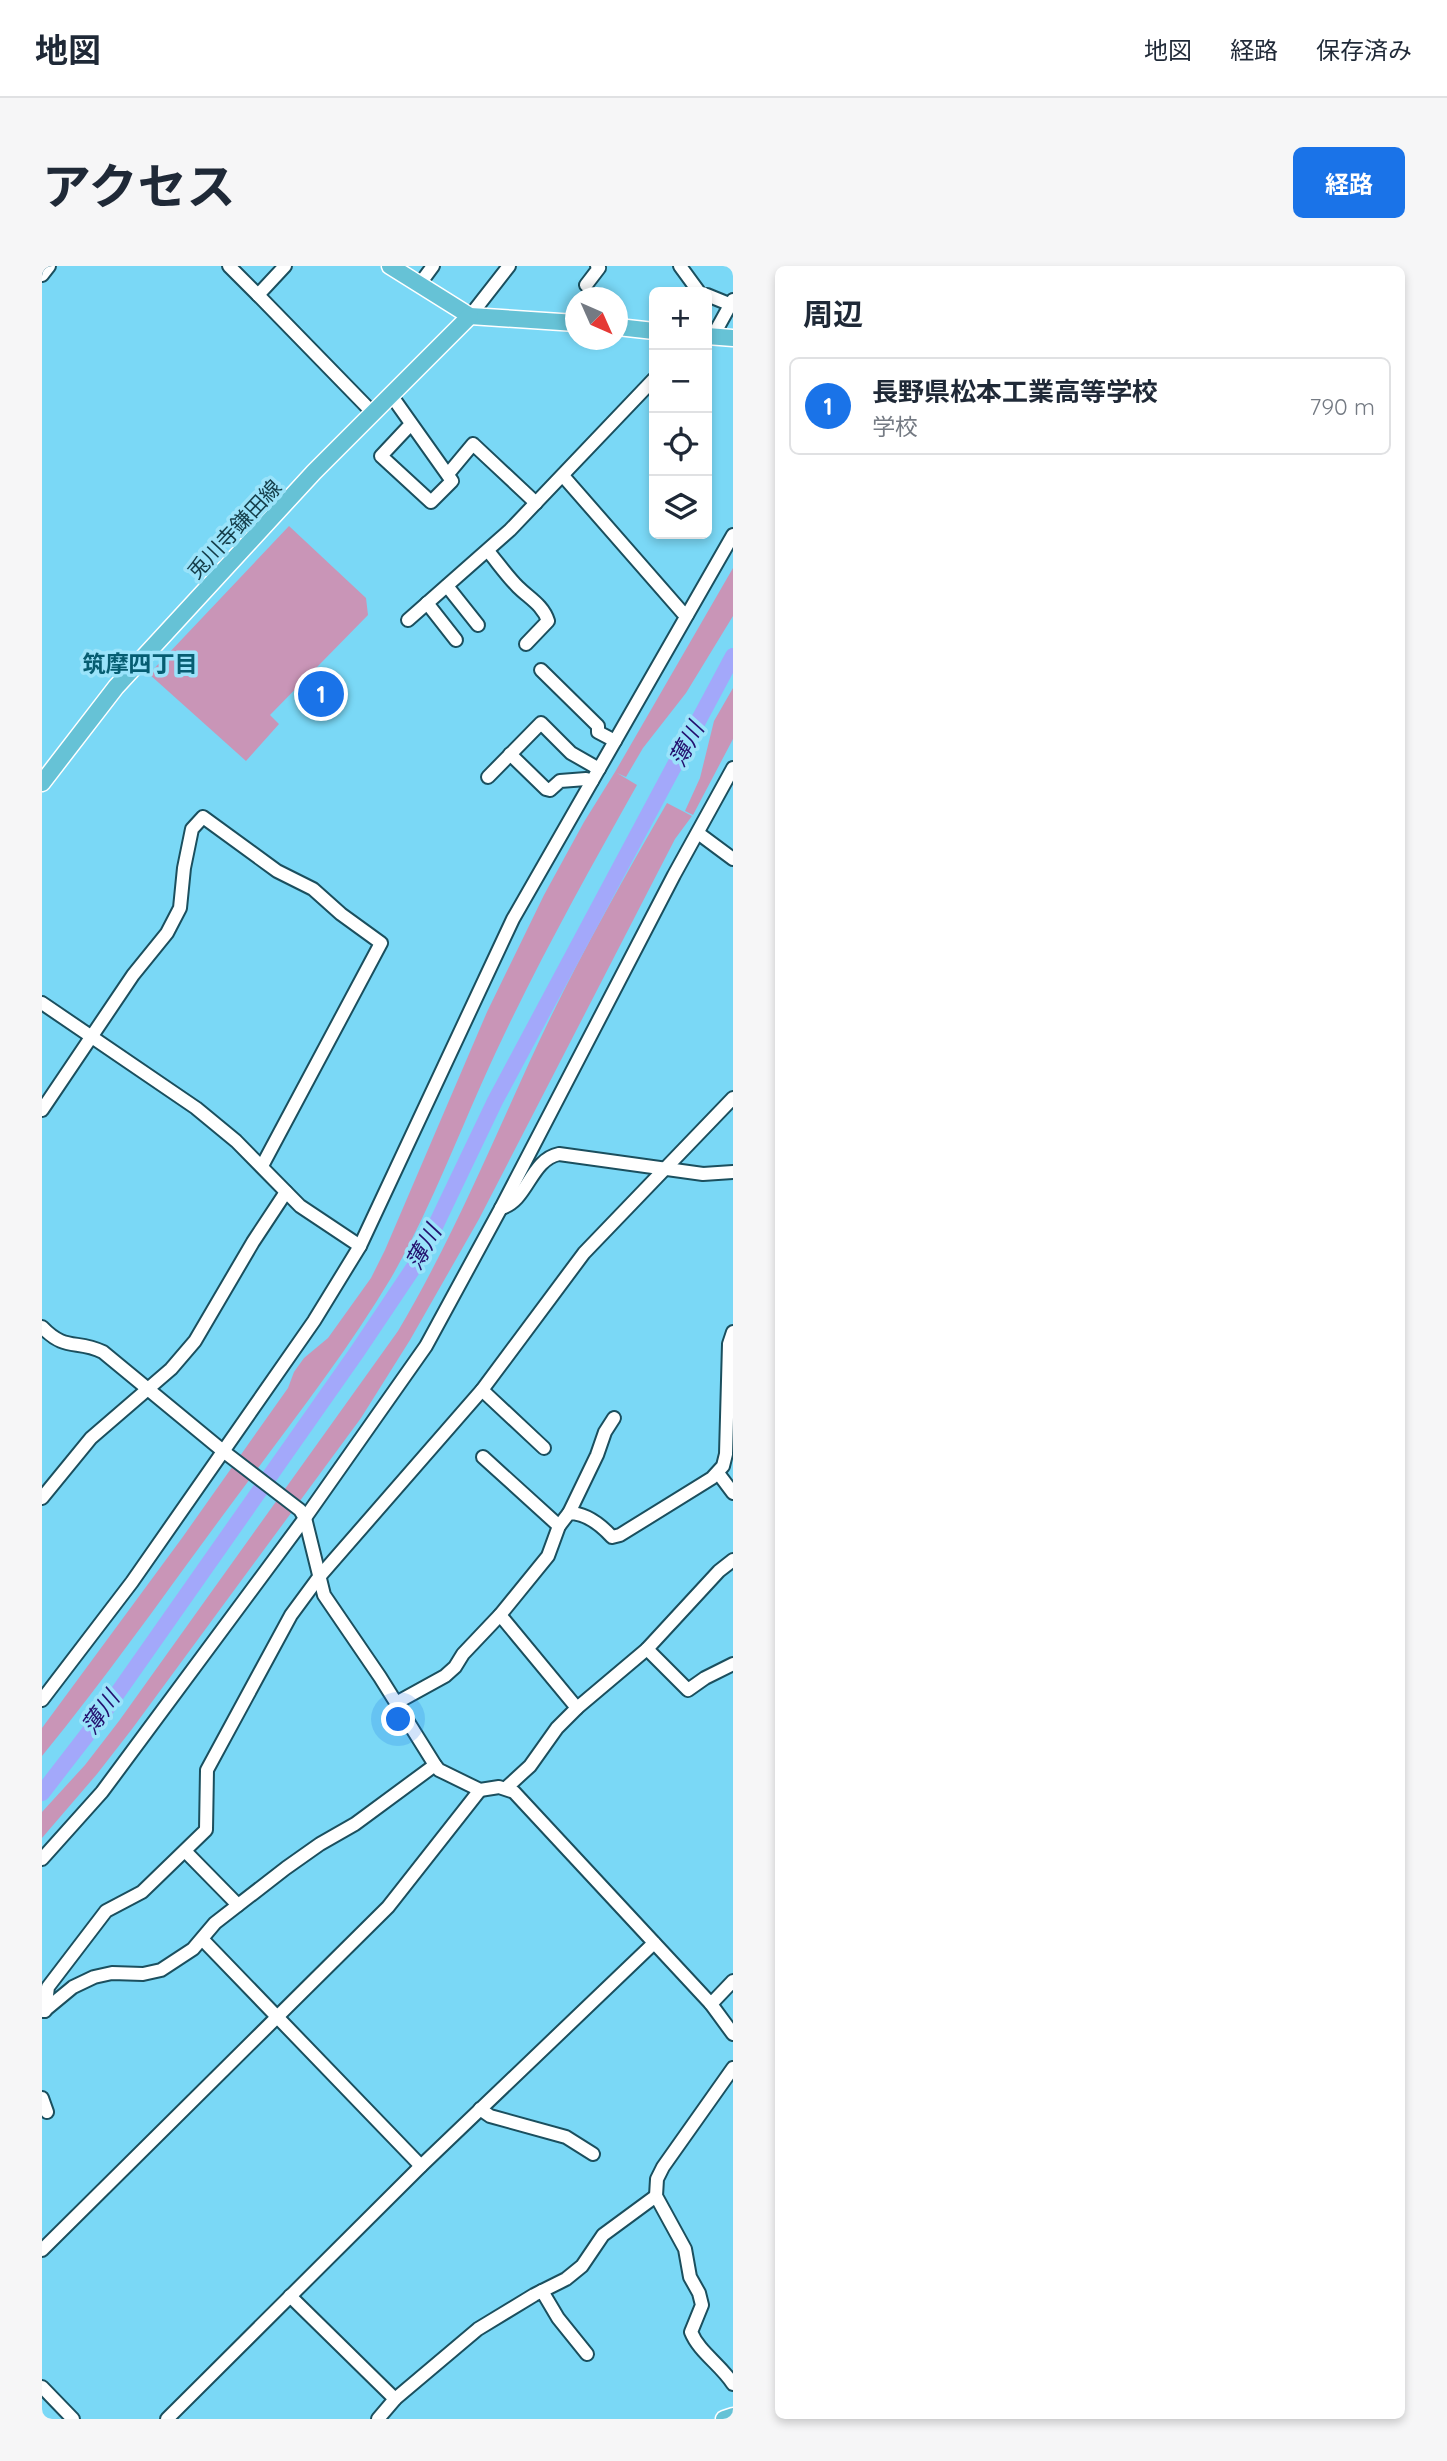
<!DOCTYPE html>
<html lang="ja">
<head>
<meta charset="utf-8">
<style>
  body { margin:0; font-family:Quicksand,"Noto Sans JP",sans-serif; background:#f6f6f7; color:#1f2937 }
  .controls { position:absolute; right:21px; top:21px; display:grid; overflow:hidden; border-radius:10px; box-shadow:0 4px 10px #0003 }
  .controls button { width:63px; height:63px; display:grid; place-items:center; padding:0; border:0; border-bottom:2px solid #e0e1e3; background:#fff; color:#1f2937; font:35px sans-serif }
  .compass { position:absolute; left:523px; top:21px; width:63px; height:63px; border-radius:50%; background:#fff; box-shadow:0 4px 10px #0003; rotate:135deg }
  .you { position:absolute; left:357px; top:1454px; width:24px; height:24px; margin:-18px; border:5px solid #fff; border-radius:50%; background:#1a73e8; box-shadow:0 0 0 10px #1a73e833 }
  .badge { display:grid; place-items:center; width:46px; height:46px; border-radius:50%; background:#1a73e8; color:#fff; font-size:23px; font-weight:700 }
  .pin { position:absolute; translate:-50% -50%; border:4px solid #fff; box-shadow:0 2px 7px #0006 }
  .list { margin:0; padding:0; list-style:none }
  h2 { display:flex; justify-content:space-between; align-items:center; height:91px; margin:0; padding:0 28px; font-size:30px }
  h2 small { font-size:23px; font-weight:400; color:#747a83 }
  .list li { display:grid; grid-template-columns:46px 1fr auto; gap:21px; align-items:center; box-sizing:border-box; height:98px; margin:0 14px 14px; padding:0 14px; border:2px solid #e0e1e3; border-radius:10px }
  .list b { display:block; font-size:26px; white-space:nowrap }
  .list p { margin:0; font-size:23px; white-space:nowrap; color:#747a83 }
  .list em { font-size:23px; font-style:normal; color:#747a83 }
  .icon { flex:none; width:38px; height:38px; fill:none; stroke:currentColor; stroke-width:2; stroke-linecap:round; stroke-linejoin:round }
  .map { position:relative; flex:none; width:691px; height:2153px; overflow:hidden; border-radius:10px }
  header { display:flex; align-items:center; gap:42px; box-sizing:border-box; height:98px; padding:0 35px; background:#fff; border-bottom:2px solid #e0e1e3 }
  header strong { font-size:33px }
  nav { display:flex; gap:38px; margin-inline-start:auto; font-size:24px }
  .intro { display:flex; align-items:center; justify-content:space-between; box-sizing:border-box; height:168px; padding:0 42px }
  h1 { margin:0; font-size:49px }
  .button { padding:18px 32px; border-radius:10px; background:#1a73e8; color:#fff; font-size:24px; font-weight:700 }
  main { display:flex; gap:42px; padding:0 42px }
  aside { flex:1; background:#fff; border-radius:10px; box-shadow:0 4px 10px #0003 }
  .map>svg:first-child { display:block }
  .green { fill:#c995b7 }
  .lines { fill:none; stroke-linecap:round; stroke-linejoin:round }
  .river { stroke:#a3a8fa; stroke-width:16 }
  .minor-casing { stroke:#1b4f5e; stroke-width:16 }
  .major-casing { stroke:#fff; stroke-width:19 }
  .minor { stroke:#fff; stroke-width:12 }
  .major { stroke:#66c2d6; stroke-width:16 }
  .labels { text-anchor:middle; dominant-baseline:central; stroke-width:7; stroke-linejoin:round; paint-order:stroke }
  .street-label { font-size:21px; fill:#143d49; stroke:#9ae3fa }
  .neighbourhood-label { font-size:23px; font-weight:bold; fill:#065d71; stroke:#9ae3fa }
  .water-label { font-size:23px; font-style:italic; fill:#23106e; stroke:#9ae3fa }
</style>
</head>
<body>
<header>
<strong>地図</strong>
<nav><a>地図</a><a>経路</a><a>保存済み</a></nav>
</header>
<div class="intro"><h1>アクセス</h1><a class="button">経路</a></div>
<main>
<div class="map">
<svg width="691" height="2153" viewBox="0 0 691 2153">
  <rect width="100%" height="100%" fill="#7ad8f6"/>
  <!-- green -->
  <g class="green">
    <polygon points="247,260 324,332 326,349 228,449 237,458 204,495 107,408"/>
    <path d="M691,302V350L644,427L601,482L584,511L575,507L595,519C545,608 496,696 453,788C418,863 390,941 349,1012C303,1089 246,1161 193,1233C129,1319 68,1407 0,1490V1462L140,1272L246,1122L252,1106L262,1092L286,1072L329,1012L343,984L445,746L502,629L542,556L573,506Z"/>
    <polygon points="691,422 691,473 651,549 643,545 658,512 672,455"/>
    <path d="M625,537L650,550L633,573L437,953L368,1074L319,1152L90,1463L55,1508L0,1572V1546L43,1499L77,1455L356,1065C407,979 446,887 487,797C528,707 576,622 625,537Z"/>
  </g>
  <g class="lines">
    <!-- river -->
    <polyline class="river" points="0,1527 58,1452 315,1086 378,992 453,835 691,390"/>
    <!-- minor casing -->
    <g class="minor-casing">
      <g id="minor">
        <polyline points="187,0 216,29 243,0"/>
        <polyline points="638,0 657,26"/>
        <polyline points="0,9 7,0"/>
        <polyline points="377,19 391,0"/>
        <polyline points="544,19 557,2 555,0"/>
        <polyline points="216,29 330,146"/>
        <polyline points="665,29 687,38"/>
        <polyline points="428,50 467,0"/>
        <polyline points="671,70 691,34"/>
        <polyline points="349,129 410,215 389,236 339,190 369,158"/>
        <polyline points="406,208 431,178 494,237"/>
        <polyline points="522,211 640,346 645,349"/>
        <path d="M446,285C456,297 465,310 476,321C487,332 501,339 506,355L484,378"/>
        <polyline points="405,320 436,359"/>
        <polyline points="385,337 414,374"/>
        <polyline points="366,354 468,264 612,113"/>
        <polyline points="499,404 556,460 556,466 573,475"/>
        <polyline points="468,488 504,523 508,524 518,515 544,513 550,515"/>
        <polyline points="446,511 499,457 529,487 557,503"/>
        <polyline points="656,567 691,593"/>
        <polyline points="0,737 154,842 194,875 258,940 318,980"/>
        <polyline points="0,844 91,709 125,667 138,642 142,602 150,563 161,551 235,605 271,623 299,648 339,677 220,900"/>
        <path d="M459,942C486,935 488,894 517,888L661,908L691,906"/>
        <path d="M0,1061C24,1086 34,1073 61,1086L181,1185L258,1244L263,1252L282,1329L338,1411L393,1499L397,1504L438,1524L457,1521L472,1526L669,1738L691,1768"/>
        <polyline points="440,1124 502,1182"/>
        <polyline points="441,1191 517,1260"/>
        <polyline points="676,1207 691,1227"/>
        <polyline points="0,1232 49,1172 129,1103 153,1075 211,976 244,926"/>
        <polyline points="527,1247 555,1189 563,1166 572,1152"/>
        <polyline points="458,1349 535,1442"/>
        <polyline points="605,1383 646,1424 663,1412 691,1398"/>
        <polyline points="0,1434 90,1316 272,1055 318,980 471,653 691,269"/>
        <path d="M354,1437L403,1410L413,1401L421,1388L458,1349L506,1290L517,1260L527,1247C543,1247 559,1259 570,1271L578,1269L670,1212L681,1200L684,1188L687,1078L691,1066"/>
        <polyline points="464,1522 488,1500 515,1462 535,1442 605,1383 677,1305 691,1294"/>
        <polyline points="143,1585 196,1639"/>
        <polyline points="0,1593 60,1526 263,1252 384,1080 459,942 632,609 691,502"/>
        <polyline points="161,1674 379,1900"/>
        <polyline points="669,1738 691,1715"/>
        <polyline points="2,1745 31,1721 52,1711 70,1707 101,1708 119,1704 151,1683 173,1657 244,1602 278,1578 313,1558 393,1499"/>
        <polyline points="3,1745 6,1721 64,1645 100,1626 164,1564 165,1504 249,1349 277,1311 440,1124 542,987 691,832"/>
        <path d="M691,1802L621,1901L615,1913L614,1930L643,1983L648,2011L657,2027L660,2039L649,2066C657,2086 679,2099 691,2118"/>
        <polyline points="0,1832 5,1846"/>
        <polyline points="438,1843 448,1850 524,1871 551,1888"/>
        <polyline points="0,1984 346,1641 438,1524"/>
        <polyline points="500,2025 516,2052 545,2088"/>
        <polyline points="248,2030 353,2133"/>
        <polyline points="0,2121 31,2153"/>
        <polyline points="125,2153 379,1900 612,1677"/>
        <polyline points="336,2153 353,2133 436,2063 492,2029 524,2013 540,2000 561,1969 614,1930"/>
      </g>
    </g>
    <!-- major casing -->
    <g class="major-casing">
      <g id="major">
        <polyline points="348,0 428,50 534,57"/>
        <polyline points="576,61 612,65"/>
        <polyline points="665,70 691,72"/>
        <polyline points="0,517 74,421 272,206 428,50"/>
        <polyline points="682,2153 691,2150"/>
      </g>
    </g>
    <!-- minor -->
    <use href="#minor" class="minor"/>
    <!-- major -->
    <use href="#major" class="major"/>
  </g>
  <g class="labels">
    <!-- street labels -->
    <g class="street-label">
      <text transform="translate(192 263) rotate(-47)">兎川寺鎌田線</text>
    </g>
    <!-- neighbourhood labels -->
    <g class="neighbourhood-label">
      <text x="98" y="397">筑摩四丁目</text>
    </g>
    <!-- water labels -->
    <g class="water-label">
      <text transform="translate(644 478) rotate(-62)">薄川</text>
      <text transform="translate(381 981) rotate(-61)">薄川</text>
      <text transform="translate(58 1446) rotate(-55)">薄川</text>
    </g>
  </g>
</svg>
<div class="controls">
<button>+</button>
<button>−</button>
<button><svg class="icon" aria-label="locate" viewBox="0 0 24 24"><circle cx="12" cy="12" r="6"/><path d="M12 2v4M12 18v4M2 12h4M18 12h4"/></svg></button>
<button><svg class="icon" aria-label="layers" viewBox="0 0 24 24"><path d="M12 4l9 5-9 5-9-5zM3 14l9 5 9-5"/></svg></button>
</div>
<svg class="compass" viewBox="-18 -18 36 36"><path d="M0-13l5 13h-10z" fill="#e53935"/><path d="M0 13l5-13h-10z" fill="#747a83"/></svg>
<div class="you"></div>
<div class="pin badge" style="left:279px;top:428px">1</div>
</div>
<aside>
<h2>周辺<small></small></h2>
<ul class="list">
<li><span class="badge">1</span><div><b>長野県松本工業高等学校</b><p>学校</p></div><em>790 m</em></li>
</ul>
</aside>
</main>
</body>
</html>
